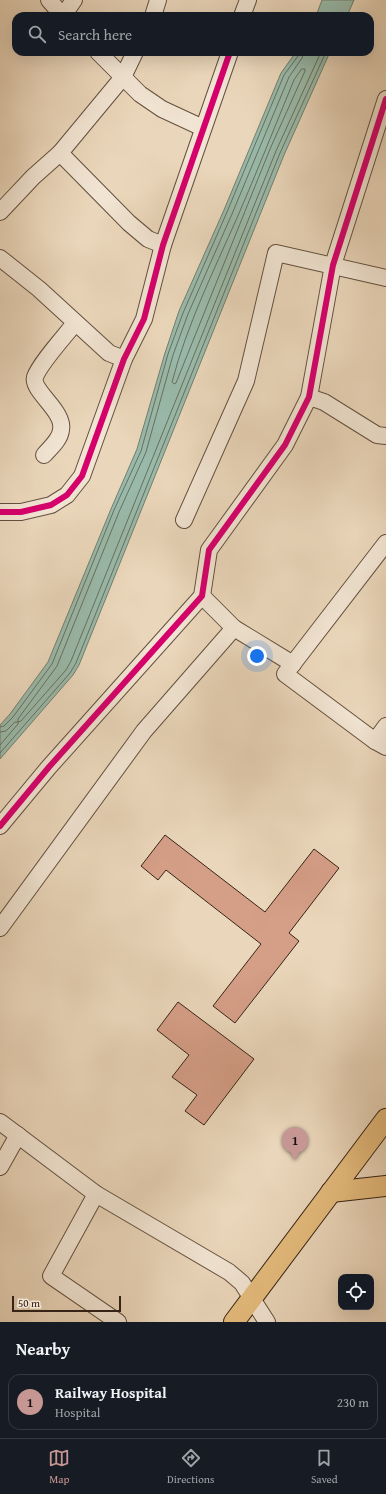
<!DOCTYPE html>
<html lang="en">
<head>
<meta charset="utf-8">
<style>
  body { margin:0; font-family:"Gentium Book Plus",serif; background:#242831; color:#f1f3f6 }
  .controls { position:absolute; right:12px; bottom:12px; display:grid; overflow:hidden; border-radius:8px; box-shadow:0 4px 16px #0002 }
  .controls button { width:36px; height:36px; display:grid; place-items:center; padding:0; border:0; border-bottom:1px solid #363941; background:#171b24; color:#f1f3f6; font:20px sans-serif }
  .scale { position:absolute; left:12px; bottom:10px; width:109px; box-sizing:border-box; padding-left:4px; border:2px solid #372416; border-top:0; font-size:11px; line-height:14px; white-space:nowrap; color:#372416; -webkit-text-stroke:3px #f1e4d2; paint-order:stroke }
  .you { position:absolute; left:257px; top:656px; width:14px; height:14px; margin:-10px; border:3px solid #fff; border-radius:50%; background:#1a73e8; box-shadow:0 0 0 6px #1a73e833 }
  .badge { display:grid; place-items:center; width:26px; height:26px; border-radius:50%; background:#c59692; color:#111; font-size:13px; font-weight:700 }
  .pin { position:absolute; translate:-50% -33px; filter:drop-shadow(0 1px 2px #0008) }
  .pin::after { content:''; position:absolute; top:21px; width:14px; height:12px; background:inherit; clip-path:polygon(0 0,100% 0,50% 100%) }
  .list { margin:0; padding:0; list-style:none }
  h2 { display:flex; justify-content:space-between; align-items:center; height:52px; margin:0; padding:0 16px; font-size:17px }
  h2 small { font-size:13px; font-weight:400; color:#9ea1a6 }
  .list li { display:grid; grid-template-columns:26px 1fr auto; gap:12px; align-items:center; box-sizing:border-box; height:56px; margin:0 8px 8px; padding:0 8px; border:1px solid #363941; border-radius:12px }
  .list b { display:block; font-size:15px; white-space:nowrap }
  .list p { margin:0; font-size:13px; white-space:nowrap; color:#9ea1a6 }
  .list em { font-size:13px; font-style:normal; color:#9ea1a6 }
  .icon { flex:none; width:22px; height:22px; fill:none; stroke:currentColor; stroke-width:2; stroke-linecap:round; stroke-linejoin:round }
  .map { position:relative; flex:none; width:386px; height:1322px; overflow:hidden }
  .search { position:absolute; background:#171b24; box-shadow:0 4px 16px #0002; left:12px; right:12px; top:12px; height:44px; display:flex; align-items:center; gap:10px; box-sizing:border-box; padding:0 14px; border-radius:12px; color:#9ea1a6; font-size:15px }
  .sheet { height:116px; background:#171b24 }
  nav { display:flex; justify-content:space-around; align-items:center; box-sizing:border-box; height:56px; border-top:1px solid #363941; background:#171b24; font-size:11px; color:#9ea1a6 }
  nav a { display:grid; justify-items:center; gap:2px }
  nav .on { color:#c59692 }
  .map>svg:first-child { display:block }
  .water { fill:#99baaa; stroke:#727e6f }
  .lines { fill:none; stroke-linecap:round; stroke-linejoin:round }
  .shore { stroke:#686f60; stroke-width:1 }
  .building { fill:#d59e87; stroke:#372416 }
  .minor-casing { stroke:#64503f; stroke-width:18 }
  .major-casing { stroke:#372416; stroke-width:22 }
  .minor { stroke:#f1e4d2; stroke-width:16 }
  .major { stroke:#e5bb7d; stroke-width:20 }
  .cycleway-casing { stroke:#f1e4d2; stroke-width:8 }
  .cycleway { stroke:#d6006c; stroke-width:6 }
</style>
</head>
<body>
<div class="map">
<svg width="386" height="1322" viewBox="0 0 386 1322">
  <rect width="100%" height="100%" fill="#ead6ba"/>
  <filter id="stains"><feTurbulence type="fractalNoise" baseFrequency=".005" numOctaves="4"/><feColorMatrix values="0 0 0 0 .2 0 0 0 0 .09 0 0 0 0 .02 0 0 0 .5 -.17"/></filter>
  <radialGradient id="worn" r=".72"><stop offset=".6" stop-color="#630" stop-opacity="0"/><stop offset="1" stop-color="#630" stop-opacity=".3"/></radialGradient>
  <!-- water -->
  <g class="water">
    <polygon points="322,0 354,0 347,16 316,16"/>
    <polygon points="296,52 330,52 284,155 79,665 73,675 0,759 0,725 10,714 48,662 111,509 137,449 165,353 179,311 224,210 281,73"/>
  </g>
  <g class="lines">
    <!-- shore -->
    <g class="shore">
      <path d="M302,69H305V71L270,149L176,383L174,384L172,382C187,325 213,272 237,218C257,172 275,126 294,80Z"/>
      <polyline points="0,727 4,726 13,717 52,664 114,510 141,451 168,354 183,313 227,212 284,75 298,56 299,52"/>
      <polyline points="0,732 6,731 15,722 18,722 18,719 57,666 119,512 146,452 173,355 188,314 232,214 289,77 302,58 304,52"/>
      <polyline points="0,745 18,724 18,722 21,721 66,670 71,661 276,151 321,52"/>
      <polyline points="0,753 70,673 76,663 280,153 326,52"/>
    </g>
  </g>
  <!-- building -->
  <g class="building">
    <polygon points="165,835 265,912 314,849 339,868 289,933 299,941 235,1023 213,1006 261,944 166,870 158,880 141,866"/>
    <polygon points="178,1002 254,1059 204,1125 185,1111 197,1095 172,1077 189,1055 157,1030"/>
  </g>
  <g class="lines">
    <!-- minor casing -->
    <g class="minor-casing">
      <g id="minor">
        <polyline points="49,0 63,16"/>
        <polyline points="63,16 74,0"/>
        <polyline points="153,16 158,0"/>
        <polyline points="242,16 248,0"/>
        <polyline points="98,52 140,94 162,109 203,128"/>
        <polyline points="60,153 129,223 148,239 163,245"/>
        <polyline points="0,212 33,177 60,153 123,77 135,52"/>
        <polyline points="0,258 39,289 109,353 124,359"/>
        <polyline points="309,397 324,402 377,435 386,436"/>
        <path d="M44,455C50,448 60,440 61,430C65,411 31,391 35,377C40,363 65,336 75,323"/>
        <polyline points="0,512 21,512 51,505 67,495 82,476 124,359 144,319 163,245 230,52"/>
        <polyline points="184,520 246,381 276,253 386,278"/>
        <polyline points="386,543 285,674 375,741 386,747"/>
        <polyline points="202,596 234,628 293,664"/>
        <polyline points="375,741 386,726"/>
        <polyline points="0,826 49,767 202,596 209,550 285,445 309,397 333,265 386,99"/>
        <polyline points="0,928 144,731 234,628"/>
        <polyline points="0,1122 96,1194 229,1272 242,1283 267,1322"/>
        <polyline points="0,1167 18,1135"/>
        <polyline points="96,1194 51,1276 118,1322"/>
      </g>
    </g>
    <!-- major casing -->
    <g class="major-casing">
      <g id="major">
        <polyline points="331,1192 386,1186"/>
        <polyline points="234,1322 386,1119"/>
      </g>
    </g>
    <!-- minor -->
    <use href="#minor" class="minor"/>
    <!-- major -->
    <use href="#major" class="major"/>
    <!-- cycleway casing -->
    <g class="cycleway-casing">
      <g id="cycleway">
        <polyline points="0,512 21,512 51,505 67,495 82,476 124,359 144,319 163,245 230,52"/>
        <polyline points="0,826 49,767 202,596 209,550 285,445 309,397 333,265 386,99"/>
      </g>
    </g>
    <!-- cycleway -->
    <use href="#cycleway" class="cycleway"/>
  </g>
  <rect width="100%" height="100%" filter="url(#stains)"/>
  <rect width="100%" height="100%" fill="url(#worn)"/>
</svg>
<div class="controls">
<button><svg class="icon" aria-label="locate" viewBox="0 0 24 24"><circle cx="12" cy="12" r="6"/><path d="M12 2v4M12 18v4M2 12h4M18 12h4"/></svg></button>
</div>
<div class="scale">50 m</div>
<div class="you"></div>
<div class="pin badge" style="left:295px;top:1160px">1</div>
<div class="search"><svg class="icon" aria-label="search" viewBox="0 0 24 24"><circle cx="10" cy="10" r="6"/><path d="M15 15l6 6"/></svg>Search here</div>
</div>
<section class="sheet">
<h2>Nearby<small></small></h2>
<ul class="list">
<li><span class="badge">1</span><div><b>Railway Hospital</b><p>Hospital</p></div><em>230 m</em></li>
</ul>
</section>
<nav>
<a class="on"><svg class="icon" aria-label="map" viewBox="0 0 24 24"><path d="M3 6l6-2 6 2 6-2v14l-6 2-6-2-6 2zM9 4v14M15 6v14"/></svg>Map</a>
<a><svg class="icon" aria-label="directions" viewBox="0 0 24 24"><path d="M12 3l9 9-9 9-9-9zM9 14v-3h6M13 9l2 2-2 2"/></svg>Directions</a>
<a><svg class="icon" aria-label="saved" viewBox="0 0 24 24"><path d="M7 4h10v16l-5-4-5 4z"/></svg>Saved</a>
</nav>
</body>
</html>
